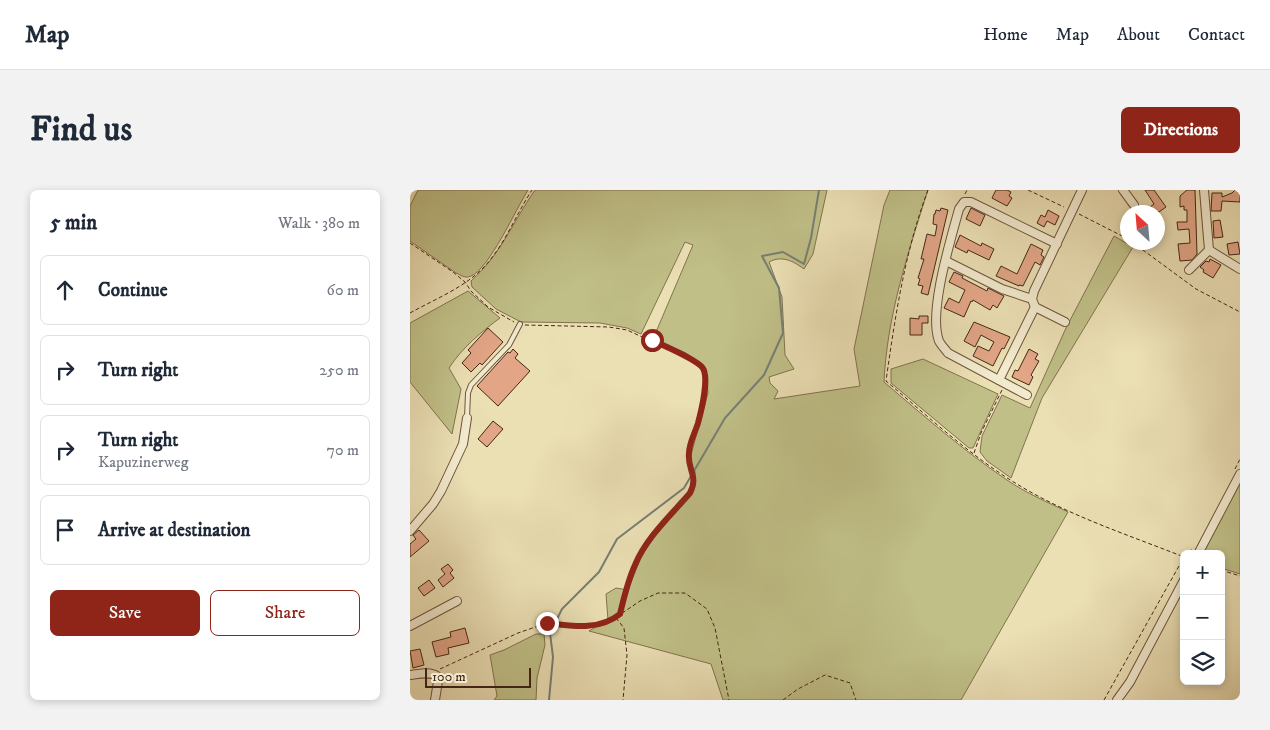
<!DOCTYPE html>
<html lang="en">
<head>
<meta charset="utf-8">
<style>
  body { margin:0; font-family:"IM FELL DW Pica",serif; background:#f2f2f3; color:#1f2937 }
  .controls { position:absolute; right:15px; bottom:15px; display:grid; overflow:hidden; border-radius:8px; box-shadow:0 2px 8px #0003 }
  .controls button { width:45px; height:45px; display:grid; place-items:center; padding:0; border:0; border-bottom:1px solid #e0e1e3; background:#fff; color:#1f2937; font:25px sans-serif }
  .compass { position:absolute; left:710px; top:15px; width:45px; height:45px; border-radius:50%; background:#fff; box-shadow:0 2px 8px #0003; rotate:334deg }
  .scale { position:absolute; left:15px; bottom:12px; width:106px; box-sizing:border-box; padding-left:5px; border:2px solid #452615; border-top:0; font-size:14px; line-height:18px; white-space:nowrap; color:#452615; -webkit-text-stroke:4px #f2eace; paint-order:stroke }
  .stop { position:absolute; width:15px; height:15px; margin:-11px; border:4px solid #8f2418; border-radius:50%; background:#fff }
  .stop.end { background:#8f2418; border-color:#fff; box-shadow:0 1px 5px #0008 }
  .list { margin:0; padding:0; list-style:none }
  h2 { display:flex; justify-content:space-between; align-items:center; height:65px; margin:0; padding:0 20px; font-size:21px }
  h2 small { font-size:16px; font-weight:400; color:#747a83 }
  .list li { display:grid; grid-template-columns:32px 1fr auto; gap:15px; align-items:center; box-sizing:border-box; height:70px; margin:0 10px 10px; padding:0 10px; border:1px solid #e0e1e3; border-radius:8px }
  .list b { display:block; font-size:19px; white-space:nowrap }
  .list p { margin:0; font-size:16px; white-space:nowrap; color:#747a83 }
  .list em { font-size:16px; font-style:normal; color:#747a83 }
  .actions { display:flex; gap:10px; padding:15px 20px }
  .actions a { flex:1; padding:11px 0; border:1px solid #8f2418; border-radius:8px; text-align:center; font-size:18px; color:#8f2418 }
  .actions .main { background:#8f2418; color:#fff }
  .icon { flex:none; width:28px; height:28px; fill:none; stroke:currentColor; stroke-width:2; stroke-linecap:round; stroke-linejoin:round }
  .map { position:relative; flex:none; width:830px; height:510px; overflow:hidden; border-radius:8px }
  header { display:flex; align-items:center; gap:30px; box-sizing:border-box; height:70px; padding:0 25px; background:#fff; border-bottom:1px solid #e0e1e3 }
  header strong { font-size:24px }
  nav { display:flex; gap:28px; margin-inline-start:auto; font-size:18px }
  .intro { display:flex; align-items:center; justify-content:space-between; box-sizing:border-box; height:120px; padding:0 30px }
  h1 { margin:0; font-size:35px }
  .button { padding:12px 22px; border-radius:8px; background:#8f2418; color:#fff; font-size:18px; font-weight:700 }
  main { display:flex; gap:30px; padding:0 30px }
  aside { flex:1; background:#fff; border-radius:8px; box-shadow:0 2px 8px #0003 }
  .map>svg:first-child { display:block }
  .green { fill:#c0bf87; stroke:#82724e }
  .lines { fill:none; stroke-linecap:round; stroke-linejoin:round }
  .stream { stroke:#777f74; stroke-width:2 }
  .building { fill:#e2a687; stroke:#452615 }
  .service-casing { stroke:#6e543d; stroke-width:6 }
  .minor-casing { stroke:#6e543d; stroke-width:10 }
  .path { stroke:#452615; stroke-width:1; stroke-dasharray:4 2.5; stroke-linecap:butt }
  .service { stroke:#f2eace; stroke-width:4 }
  .minor { stroke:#f2eace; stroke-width:8 }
  .route { stroke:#8f2418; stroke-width:6 }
</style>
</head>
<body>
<header>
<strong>Map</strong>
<nav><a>Home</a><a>Map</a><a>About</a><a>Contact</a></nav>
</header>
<div class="intro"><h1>Find us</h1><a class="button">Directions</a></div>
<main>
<aside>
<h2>5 min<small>Walk · 380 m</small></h2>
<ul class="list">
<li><svg class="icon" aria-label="ahead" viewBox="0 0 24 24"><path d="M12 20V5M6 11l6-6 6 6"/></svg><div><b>Continue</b></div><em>60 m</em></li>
<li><svg class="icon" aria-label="right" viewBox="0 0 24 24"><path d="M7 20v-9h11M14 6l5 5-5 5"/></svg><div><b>Turn right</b></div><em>250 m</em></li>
<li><svg class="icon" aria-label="right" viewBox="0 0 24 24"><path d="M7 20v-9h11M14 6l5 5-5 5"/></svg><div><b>Turn right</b><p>Kapuzinerweg</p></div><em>70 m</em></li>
<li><svg class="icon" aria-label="arrive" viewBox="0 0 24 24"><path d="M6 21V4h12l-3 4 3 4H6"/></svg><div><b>Arrive at destination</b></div></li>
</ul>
<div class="actions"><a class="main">Save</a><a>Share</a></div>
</aside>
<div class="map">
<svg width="830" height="510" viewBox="0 0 830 510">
  <rect width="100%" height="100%" fill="#ebdfb4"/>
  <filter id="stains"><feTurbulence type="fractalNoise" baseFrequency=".004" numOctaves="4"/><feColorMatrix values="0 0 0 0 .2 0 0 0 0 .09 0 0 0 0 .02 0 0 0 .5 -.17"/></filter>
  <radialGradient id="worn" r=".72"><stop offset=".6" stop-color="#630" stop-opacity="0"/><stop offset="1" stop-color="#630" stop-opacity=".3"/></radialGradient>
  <!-- green -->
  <g class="green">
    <path d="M8,0H118C106,19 79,79 61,86C55,89 51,85 46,83L0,51V16Z"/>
    <path d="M125,0H417L403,64L394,79C383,71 372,65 359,72L372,107L375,165L384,179L359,187L360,193L368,201L364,209L450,196L444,159L474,15L480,0H518C498,63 477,126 474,192C514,226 554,261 597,290C616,303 637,312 658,322L551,510H313L301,474L179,441L198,430L196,404L206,398L218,400L231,367L244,347L281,305L285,295V281L281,277L279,272L298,203L296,179L276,163L243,149L283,55L275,52L231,144L217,138L190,133L111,132L86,119L62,97L61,91C92,63 102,33 125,0Z"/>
    <polygon points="704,46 723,57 632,208 601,288 577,271 570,262 572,246 592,205 620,218 656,138"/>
    <path d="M58,101L90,128C72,141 51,159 39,178L51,199L42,244L0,192V133Z"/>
    <polygon points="513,169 588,204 563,258 559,258 481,193 481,179"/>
    <polygon points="830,291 830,384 811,378 811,364 791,364"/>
    <polygon points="126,444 134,444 135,455 127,488 126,510 84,510 87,506 80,465 94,460"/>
  </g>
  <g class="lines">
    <!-- stream -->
    <polyline class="stream" points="139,510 143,467 140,443 152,419 189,382 207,349 274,298 315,228 354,185 373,143 369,98 352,66 373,62 394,74 401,48 409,0"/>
  </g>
  <!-- building -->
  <g class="building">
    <polygon points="586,0 597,0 601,2 599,6 602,8 597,16 582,8"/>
    <polygon points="735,0 744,0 756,17 749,22 744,22 740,17 744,14"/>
    <polygon points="777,0 785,0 787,64 782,70 770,71 768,54 780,53 779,39 768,40 767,32 777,32 777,20 774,20 774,16 770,17 770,6"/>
    <polygon points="825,0 830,0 830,12 812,11 811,21 801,21 802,3 812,3 812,7 822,3"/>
    <polygon points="531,18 538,20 518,105 511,103 513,96 508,95 510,89 508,88 514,69 511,69 517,44 525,46 527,35 523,34 524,24 525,24 526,20 530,21"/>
    <polygon points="561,18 575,25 570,36 556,29"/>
    <polygon points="638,20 649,26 645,35 637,31 634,37 627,33 631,25 635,27"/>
    <polygon points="810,30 813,47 804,48 803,31"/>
    <polygon points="550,45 571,56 572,53 584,59 579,70 558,60 557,63 545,57"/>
    <polygon points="828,52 830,64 819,65 817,54"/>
    <polygon points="621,54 633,60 631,65 634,67 630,75 625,72 613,96 609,95 609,96 586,86 591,76 607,84"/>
    <polygon points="800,69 811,75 803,88 793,82 794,80 790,77 796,71 799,72"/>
    <polygon points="544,82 553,86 552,88 577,101 578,98 594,106 587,118 583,115 580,120 563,110 562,112 561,111 554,127 534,118 539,108 549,113 555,100 539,92"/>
    <polygon points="509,126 518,126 518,133 512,133 512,145 500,145 500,128 509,129"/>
    <polygon points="564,132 600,147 594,159 592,158 583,176 563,166 568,156 579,161 584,152 571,145 565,157 554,151"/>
    <polygon points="78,138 93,152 72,175 70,173 61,182 52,173 61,163 58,160"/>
    <polygon points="103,159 108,164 105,168 120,181 88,216 67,196 98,162 100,163"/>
    <polygon points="619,159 628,164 625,169 629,171 621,185 623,187 619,195 602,187 605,180 608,181"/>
    <polygon points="83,231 93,239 77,257 68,249"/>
    <polygon points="9,340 19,351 0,367 0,354 6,349 3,345"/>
    <polygon points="38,374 43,380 40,383 44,388 33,397 28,390 35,384 31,379"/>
    <polygon points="19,390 25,398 14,406 8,398"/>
    <polygon points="55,438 59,453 38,458 39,464 26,467 22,452 41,447 40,442"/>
    <polygon points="10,459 14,475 3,478 0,461"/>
  </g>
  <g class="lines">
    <!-- service casing -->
    <g class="service-casing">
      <polyline id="service" points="57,228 58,203 61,195 99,155 110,134"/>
    </g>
    <!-- minor casing -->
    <g class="minor-casing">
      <g id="minor">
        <polyline points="713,0 724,15"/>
        <polyline points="794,0 799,60 830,79"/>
        <polyline points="536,71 592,99 622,109"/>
        <polyline points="779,80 799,60"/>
        <polyline points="655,132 625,117 622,109 624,101 672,0"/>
        <polyline points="589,190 625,117"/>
        <path d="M617,205L538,163C535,159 531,155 529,151C518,122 541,49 549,19L554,12H561L647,54"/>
        <polyline points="0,341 23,314 31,301 53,254 57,228"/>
        <polyline points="788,364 830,284"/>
        <polyline points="0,436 47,411"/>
        <path d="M0,485C9,484 19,481 27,486L28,491L25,510"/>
        <polyline points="707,510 720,492 774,390"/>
      </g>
    </g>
    <!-- path -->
    <g class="path">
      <path d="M518,0C495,61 485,127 476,191C521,229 566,271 617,300C666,328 721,346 774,367"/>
      <polyline points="618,0 654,17"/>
      <polyline points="555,4 557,0"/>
      <polyline points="669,24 718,49"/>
      <polyline points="722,52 786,99 830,122"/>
      <polyline points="0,53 43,82 55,92 61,101 78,117 104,132"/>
      <path d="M0,123C27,108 61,95 80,70C97,49 107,23 122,0"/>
      <path d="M115,135L199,137L217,140L282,170L292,177L295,182L294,208L278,262L279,275L284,287V296L280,303C261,325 236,348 225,375C218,390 214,407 210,424"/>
      <polyline points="564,263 571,243 592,200"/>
      <polyline points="825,279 830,269"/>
      <polyline points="777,364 782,359"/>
      <polyline points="811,380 830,386"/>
      <polyline points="206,428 214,438 217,465 213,510"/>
      <polyline points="30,479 108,443 137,433 171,437 193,434 205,428 230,411 248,403 275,403 297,419 305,438 319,510"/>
      <polyline points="373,510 388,499 415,485 440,493 446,510"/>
      <polyline points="694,510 774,367"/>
    </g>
    <!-- service -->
    <use href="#service" class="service"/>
    <!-- minor -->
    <use href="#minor" class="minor"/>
  </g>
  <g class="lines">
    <!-- route -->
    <path class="route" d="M137,433C162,436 189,441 210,424C214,407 218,390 225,375C236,348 261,325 280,303C289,286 277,280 279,263C279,253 285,243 288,233C291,222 300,186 292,177C284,168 254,156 242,150"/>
  </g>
  <rect width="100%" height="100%" filter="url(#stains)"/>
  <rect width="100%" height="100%" fill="url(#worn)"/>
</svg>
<div class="controls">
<button>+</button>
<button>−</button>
<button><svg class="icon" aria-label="layers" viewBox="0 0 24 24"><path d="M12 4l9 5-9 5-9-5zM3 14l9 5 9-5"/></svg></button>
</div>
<svg class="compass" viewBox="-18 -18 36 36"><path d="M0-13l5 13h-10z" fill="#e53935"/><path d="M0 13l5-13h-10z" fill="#747a83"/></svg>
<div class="scale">100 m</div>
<div class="stop" style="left:242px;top:150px"></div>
<div class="stop end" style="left:137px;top:433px"></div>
</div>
</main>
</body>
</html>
